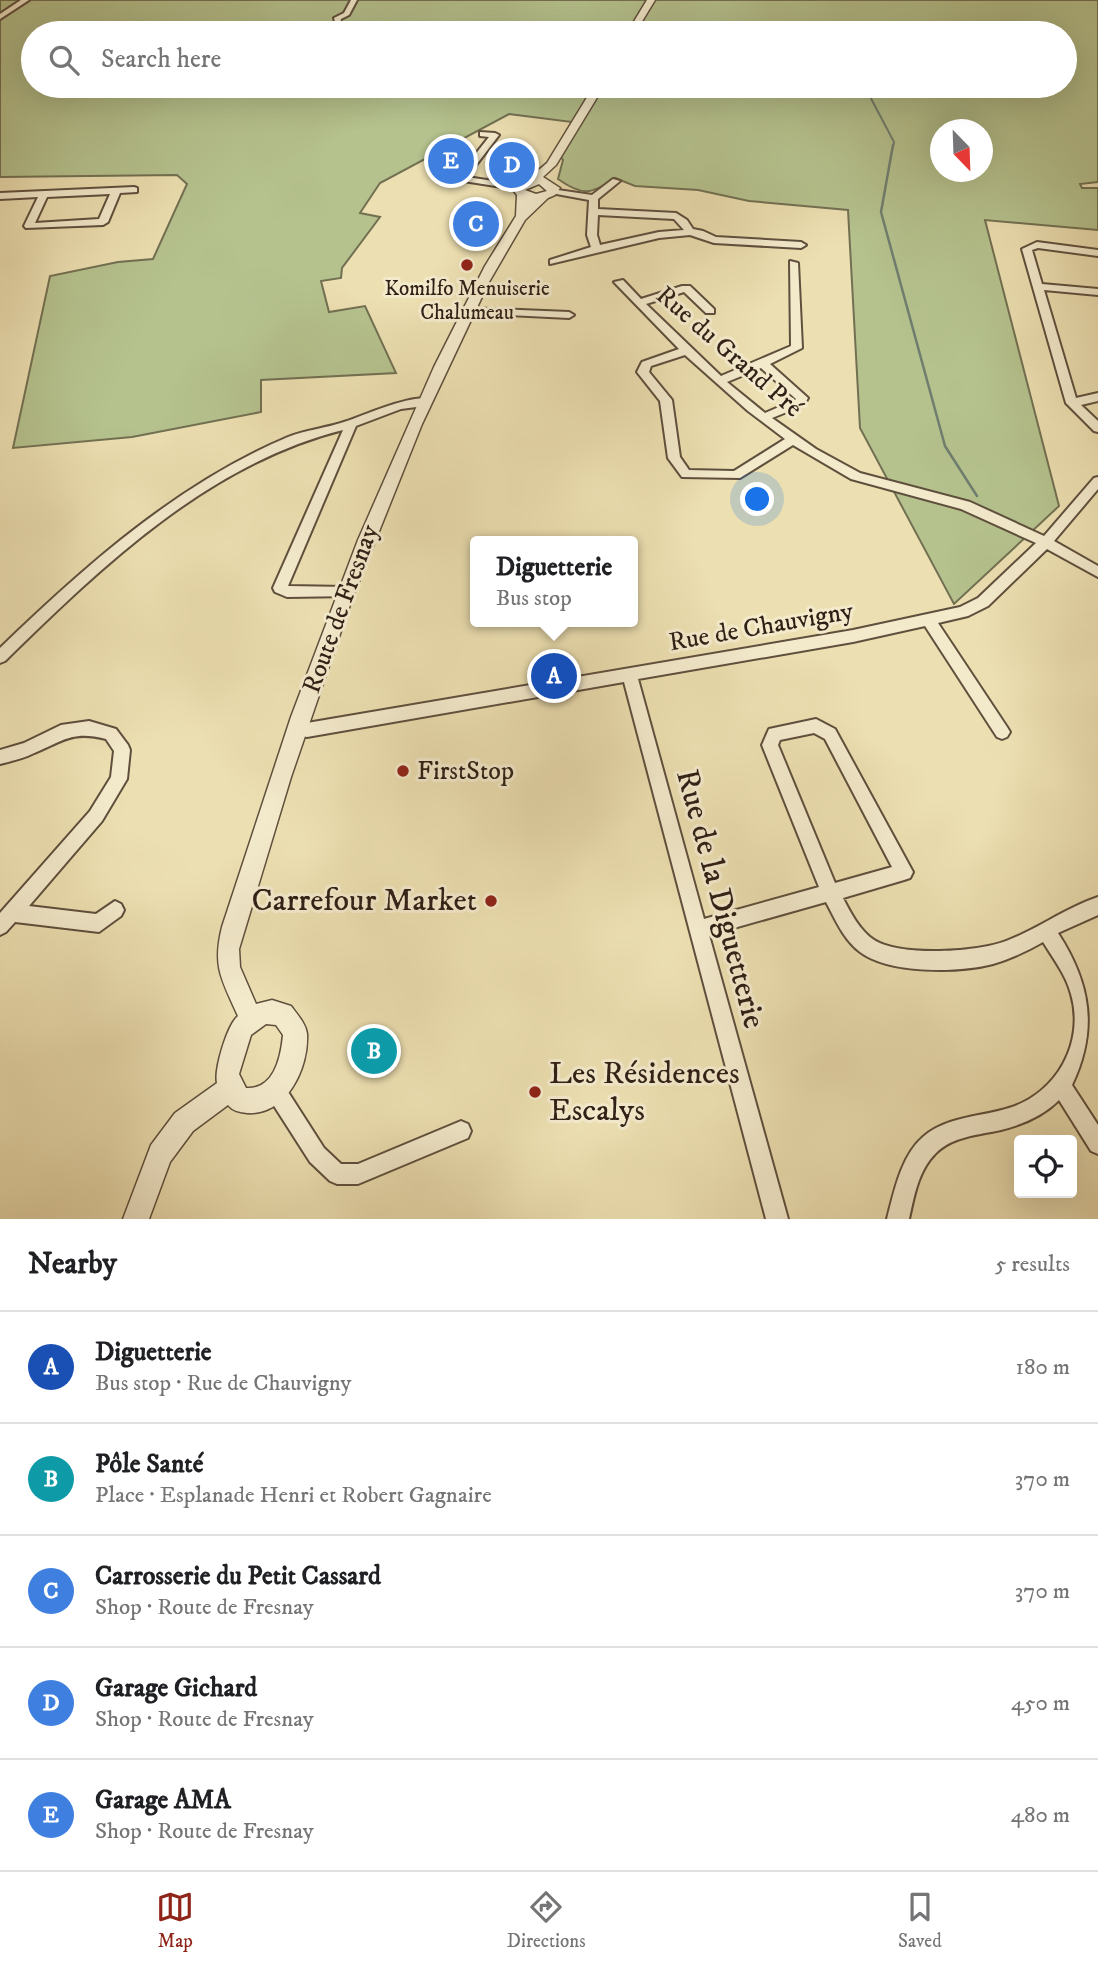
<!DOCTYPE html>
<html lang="en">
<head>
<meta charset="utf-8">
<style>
  body { margin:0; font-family:"IM FELL DW Pica",serif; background:#f6f6f6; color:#202124 }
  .controls { position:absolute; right:21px; bottom:21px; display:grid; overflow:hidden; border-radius:7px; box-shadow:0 7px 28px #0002 }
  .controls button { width:63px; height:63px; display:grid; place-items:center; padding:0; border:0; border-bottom:2px solid #e0e0e0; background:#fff; color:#202124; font:35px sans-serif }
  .compass { position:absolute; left:930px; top:119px; width:63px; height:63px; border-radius:50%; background:#fff; box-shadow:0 7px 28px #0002; rotate:157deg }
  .you { position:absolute; left:758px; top:500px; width:24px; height:24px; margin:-18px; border:5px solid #fff; border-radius:50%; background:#1a73e8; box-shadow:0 0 0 10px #1a73e833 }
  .badge { display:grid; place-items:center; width:46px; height:46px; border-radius:50%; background:#8f2418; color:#fff; font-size:23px; font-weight:700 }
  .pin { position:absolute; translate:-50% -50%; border:4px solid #fff; box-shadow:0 2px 7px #0006 }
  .popup { position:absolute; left:470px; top:536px; width:168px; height:91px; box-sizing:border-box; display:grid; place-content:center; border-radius:7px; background:#fff; filter:drop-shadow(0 2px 5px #0005); font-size:23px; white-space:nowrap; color:#757577 }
  .popup b { font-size:26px; color:#202124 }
  .popup::after { content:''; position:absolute; left:50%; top:100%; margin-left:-14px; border:14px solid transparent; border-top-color:#fff }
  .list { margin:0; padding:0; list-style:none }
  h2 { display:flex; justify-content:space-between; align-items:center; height:91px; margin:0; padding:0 28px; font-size:30px }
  h2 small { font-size:23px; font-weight:400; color:#757577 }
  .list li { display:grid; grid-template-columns:46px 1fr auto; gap:21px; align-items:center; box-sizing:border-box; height:112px; padding:0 28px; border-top:2px solid #e0e0e0 }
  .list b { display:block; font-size:26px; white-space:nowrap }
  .list p { margin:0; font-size:23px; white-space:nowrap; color:#757577 }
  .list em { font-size:23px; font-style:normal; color:#757577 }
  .icon { flex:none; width:38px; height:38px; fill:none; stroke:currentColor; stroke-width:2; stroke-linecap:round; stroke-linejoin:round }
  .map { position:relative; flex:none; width:1098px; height:1219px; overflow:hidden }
  .search { position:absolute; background:#fff; box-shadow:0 7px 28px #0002; left:21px; right:21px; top:21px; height:77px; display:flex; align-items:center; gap:18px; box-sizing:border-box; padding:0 24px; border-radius:38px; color:#757577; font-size:26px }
  .sheet { height:651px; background:#fff }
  nav { display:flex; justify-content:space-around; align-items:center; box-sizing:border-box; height:98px; border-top:2px solid #e0e0e0; background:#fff; font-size:19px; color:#757577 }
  nav a { display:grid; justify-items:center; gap:4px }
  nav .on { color:#8f2418 }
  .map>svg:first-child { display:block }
  .green { fill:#b5c28e; stroke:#727052; stroke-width:2; fill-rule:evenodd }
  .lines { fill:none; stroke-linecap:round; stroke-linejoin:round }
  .stream-far1 { stroke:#6f7e6f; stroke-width:2 }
  .stream { stroke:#6f7e6f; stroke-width:2.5 }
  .minor-casing { stroke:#5f4f3d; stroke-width:4 }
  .tertiary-casing { stroke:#5f4f3d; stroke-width:3 }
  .minor { fill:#f3eacc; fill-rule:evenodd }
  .tertiary { fill:#f3eacc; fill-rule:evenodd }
  .poi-dot { fill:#8f2418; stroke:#f3eacc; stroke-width:2.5 }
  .labels { text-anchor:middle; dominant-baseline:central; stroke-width:6; stroke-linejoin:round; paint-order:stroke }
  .far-poi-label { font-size:21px; fill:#301f16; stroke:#f3eacc }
  .street-label { font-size:26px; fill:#301f16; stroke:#f3eacc }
  .poi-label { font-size:26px; fill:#301f16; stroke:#f3eacc; text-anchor:start }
  .near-street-label { font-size:32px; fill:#301f16; stroke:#f3eacc }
  .near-poi-label { font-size:32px; fill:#301f16; stroke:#f3eacc; text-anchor:end }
</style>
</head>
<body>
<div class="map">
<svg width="1098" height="1219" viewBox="0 0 1098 1219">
  <rect width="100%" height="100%" fill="#ecdfb1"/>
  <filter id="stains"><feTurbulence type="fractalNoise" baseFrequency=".00286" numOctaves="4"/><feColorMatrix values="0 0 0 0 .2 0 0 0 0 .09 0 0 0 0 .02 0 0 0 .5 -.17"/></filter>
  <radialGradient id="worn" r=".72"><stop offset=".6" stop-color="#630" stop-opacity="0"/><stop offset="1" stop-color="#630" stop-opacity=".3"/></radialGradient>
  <!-- green -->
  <path class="green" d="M0,0H1098V182L1080,184L1082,188H1098V230L985,220L1059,506L954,604L860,428L848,210L749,201L698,190L635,186L615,178C591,195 582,196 558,179L563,160L561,157L580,123L509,114L380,183L360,213L380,217L342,268L341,278L321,281L329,312L365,306L396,373L261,380V412L132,437L13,448L50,276L118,262L153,259L187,184L177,175L0,177ZM33,33H1065V86H33ZM940,130H982V172H940Z"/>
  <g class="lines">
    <!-- stream-far1 -->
    <polyline class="stream-far1" points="866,89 894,142 893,147"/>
    <!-- stream -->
    <polyline class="stream" points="893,145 881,212 945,446 977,496"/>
    <!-- minor casing -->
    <g class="minor-casing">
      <g id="minor">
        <polygon points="21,0 29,0 0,19 0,14"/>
        <polygon points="351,0 357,0 349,15 341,19 340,26 336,26 334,18 344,13"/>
        <polygon points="480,132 495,133 499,135 467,177 519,185 523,188 522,190 444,178 444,174 459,175 489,137 480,136"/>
        <path d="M613,179L620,181L598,199V209L676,213L687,220L693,229L703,231L716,237L801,242L806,245L801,248L714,243L690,235L659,238L550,264V260L591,247L587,235L589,200L551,193V189L592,195ZM598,215L674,219L684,230L659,232L600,245L597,235Z"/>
        <path d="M134,187L137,188V192L120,193L108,222L103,225L26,228L24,226L38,197L0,199V193ZM110,194L99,219L35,223L47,197Z"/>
        <polygon points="1037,242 1098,250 1098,256 1038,248 1032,250 1042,284 1098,289 1098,295 1044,290 1076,398 1098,393 1098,401 1081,405 1098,421 1098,432 1094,431 1066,403 1022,249"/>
        <path d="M790,261L798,263L802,348L770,364L808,398L804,405L772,418L816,449L860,473L970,502L1044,536L1094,478L1098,477V489L1054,541L1098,566V577L1047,549L988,606L968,616L938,623L1007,727L1010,732L1007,737L1002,739L997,737L925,626L853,642L638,679L704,919L819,887L762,745L769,729L816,719L835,729L913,872L910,878L904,880L843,898C850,912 860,931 874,940C901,957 978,952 1006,941C1038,929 1065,908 1098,897V915L1058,933C1091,984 1098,1030 1072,1085L1098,1125V1154L1091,1151L1059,1100C1044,1115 1022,1125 1001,1130C979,1135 952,1136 935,1154C918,1171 914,1197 909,1219H887C894,1192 901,1156 923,1137C947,1116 981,1117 1009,1108C1058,1093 1085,1041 1071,994C1066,975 1053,958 1043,942C1027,951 1011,959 993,964C959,973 889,974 860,952C844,940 835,919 826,902L709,935L788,1219H766L624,682L307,737L292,734L289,729L292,724L307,723L853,630L960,607L978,598L1036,543L961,509L851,479L793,445L740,478L682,477L668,458L660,401L637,372L642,362L679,349L614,282L623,280L641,299L682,286H690L714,309V313H706L684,292L646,304L721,376L791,346ZM685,355L748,411L785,439L734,471L689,470L680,457L672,400L649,372L651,366ZM761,368L796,399L795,400L765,413L727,382ZM814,733L825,739L892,867L835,883L778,745L780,740Z"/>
        <polygon points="468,308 569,312 574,315 569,318 464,313 463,311"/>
        <path d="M415,399L424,398L430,402L424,406L401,409L356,426L288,586L347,587L352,588L354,592L352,596L287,597L275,592L273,588L343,430C208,464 102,566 5,661L0,663V648C85,566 177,484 288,437C306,430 326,428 344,422C368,414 390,403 415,399Z"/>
        <path d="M89,721L116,729L128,745L130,750L127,779L102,821L29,906L96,914L115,901L121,904L124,910L121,916L99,932L15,922L6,932L0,935V913L90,811L111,777L114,751L106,739C71,730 62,742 32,754C22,759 11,761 0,764V750L24,743L61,725Z"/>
        <polygon points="276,1081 283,1084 324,1148 341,1164 358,1164 461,1121 468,1124 471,1131 468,1138 358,1184 337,1184 330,1181 310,1162 269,1098 266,1091 269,1084"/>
      </g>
    </g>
    <!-- tertiary casing -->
    <g class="tertiary-casing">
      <g id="tertiary">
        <polygon points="647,0 655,0 635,33 627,33"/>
        <path d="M594,86H604L556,165L543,177L560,188L555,195L548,198L525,220L489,282L422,424L352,599L291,777L239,949L240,967L256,1004L272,1000L291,1006C297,1014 306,1024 307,1034C309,1068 286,1116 247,1113C239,1112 233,1111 228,1105L193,1131L170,1162L149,1219H123L151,1145L175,1113L217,1083C214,1070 227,1025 238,1016C222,980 212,967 222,927L291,717L358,540L434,367L485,266L516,216L517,195L513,190L515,185L527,180L547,163ZM539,184L547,191L536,194L525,190ZM266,1024L276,1025L283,1035C281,1057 274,1090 246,1088L239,1074L251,1035Z"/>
      </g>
    </g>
    <!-- minor -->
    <use href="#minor" class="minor"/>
    <!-- tertiary -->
    <use href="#tertiary" class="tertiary"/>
  </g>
  <!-- markers -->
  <g class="poi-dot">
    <circle cx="467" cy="265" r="7"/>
    <circle cx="403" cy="771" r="7"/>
    <circle cx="491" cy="901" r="7"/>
    <circle cx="535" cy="1092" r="7"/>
  </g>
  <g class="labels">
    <!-- far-poi labels -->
    <g class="far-poi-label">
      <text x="467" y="289">Komilfo Menuiserie<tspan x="467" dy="24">Chalumeau</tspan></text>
    </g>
    <!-- street labels -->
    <g class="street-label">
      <text transform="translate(729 352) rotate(41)">Rue du Grand Pré</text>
      <text transform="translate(341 609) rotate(-70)">Route de Fresnay</text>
      <text transform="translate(761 627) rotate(-10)">Rue de Chauvigny</text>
    </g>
    <!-- poi labels -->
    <g class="poi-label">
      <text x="417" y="771">FirstStop</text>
    </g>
    <!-- near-street labels -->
    <g class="near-street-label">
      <text transform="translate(720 899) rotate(75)">Rue de la Diguetterie</text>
    </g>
    <!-- near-poi labels -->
    <g class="near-poi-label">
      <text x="477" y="901">Carrefour Market</text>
      <text x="549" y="1074" text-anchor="start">Les Résidences<tspan x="549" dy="37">Escalys</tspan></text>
    </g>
  </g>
  <rect width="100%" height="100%" filter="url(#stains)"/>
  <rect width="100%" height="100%" fill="url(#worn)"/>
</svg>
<div class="controls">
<button><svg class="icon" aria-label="locate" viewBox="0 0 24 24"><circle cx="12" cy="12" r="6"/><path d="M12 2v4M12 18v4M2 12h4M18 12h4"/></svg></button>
</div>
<svg class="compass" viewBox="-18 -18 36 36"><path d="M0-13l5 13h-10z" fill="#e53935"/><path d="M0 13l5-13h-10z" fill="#757577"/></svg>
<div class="you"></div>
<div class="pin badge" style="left:554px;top:676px;background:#1a4fb4">A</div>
<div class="popup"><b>Diguetterie</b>Bus stop</div>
<div class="pin badge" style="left:374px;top:1051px;background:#0f9aa8">B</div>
<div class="pin badge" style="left:476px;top:224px;background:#3f7fe0">C</div>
<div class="pin badge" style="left:512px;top:165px;background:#3f7fe0">D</div>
<div class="pin badge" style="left:451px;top:161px;background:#3f7fe0">E</div>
<div class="search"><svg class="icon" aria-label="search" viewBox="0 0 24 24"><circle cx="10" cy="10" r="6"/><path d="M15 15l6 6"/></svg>Search here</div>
</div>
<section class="sheet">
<h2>Nearby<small>5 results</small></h2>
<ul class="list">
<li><span class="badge" style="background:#1a4fb4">A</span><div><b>Diguetterie</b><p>Bus stop · Rue de Chauvigny</p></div><em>180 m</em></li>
<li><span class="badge" style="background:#0f9aa8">B</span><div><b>Pôle Santé</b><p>Place · Esplanade Henri et Robert Gagnaire</p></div><em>370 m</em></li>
<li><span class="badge" style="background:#3f7fe0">C</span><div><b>Carrosserie du Petit Cassard</b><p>Shop · Route de Fresnay</p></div><em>370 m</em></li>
<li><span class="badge" style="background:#3f7fe0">D</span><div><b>Garage Gichard</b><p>Shop · Route de Fresnay</p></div><em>450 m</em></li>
<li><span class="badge" style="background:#3f7fe0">E</span><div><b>Garage AMA</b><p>Shop · Route de Fresnay</p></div><em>480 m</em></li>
</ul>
</section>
<nav>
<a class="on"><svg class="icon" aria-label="map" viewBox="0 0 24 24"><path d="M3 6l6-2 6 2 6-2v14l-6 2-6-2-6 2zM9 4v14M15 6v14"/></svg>Map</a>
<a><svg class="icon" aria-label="directions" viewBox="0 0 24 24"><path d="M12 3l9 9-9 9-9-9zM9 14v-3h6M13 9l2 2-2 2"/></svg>Directions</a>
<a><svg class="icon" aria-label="saved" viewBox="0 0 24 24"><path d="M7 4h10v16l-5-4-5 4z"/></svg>Saved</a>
</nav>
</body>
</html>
